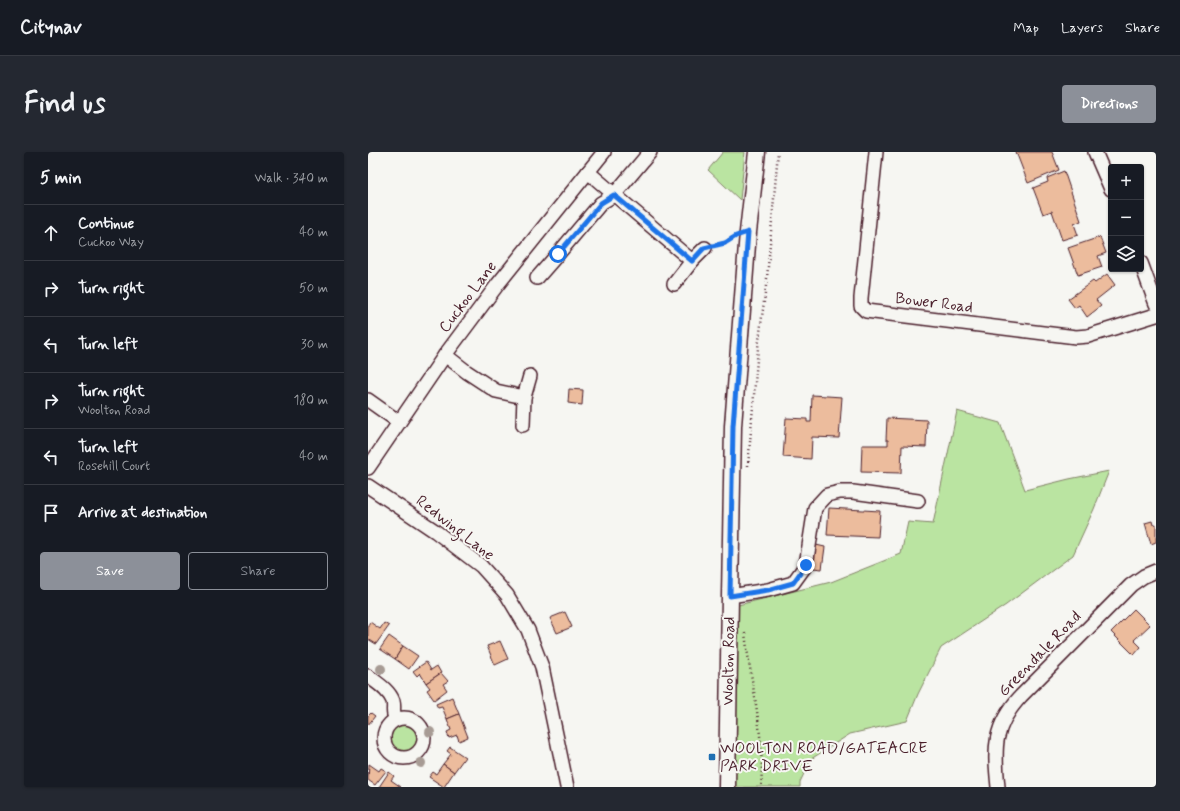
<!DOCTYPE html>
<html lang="en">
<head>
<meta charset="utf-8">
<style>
  body { margin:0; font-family:Mynerve,sans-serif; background:#242831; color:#f1f3f6 }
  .controls { position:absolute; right:12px; top:12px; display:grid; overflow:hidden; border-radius:4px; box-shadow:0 1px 3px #0004 }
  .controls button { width:36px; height:36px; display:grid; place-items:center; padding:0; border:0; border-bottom:1px solid #363941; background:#171b24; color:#f1f3f6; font:20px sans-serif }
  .stop { position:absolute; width:12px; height:12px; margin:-9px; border:3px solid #1a73e8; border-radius:50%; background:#fff }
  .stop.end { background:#1a73e8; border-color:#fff; box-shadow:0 1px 4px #0008 }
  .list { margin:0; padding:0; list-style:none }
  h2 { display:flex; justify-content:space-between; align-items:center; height:52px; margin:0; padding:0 16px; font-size:17px }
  h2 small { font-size:13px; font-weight:400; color:#9ea1a6 }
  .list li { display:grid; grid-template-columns:26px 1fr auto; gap:12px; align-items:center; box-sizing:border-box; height:56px; padding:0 16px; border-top:1px solid #363941 }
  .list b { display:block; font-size:15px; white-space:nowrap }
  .list p { margin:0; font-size:13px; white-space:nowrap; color:#9ea1a6 }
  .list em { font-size:13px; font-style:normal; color:#9ea1a6 }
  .actions { display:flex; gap:8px; padding:12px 16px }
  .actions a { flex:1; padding:9px 0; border:1px solid #8c9099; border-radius:4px; text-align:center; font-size:14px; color:#8c9099 }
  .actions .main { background:#8c9099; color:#fff }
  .icon { flex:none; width:22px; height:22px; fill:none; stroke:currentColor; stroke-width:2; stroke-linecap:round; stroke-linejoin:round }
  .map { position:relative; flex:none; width:788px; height:635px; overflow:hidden; border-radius:4px }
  header { display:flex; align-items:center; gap:24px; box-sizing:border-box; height:56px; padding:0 20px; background:#171b24; border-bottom:1px solid #363941 }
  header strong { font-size:19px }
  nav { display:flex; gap:22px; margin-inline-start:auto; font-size:14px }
  .intro { display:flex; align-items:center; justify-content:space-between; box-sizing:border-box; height:96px; padding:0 24px }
  h1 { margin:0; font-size:28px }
  .button { padding:10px 18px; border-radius:4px; background:#8c9099; color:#fff; font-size:14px; font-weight:700 }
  main { display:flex; gap:24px; padding:0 24px }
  aside { flex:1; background:#171b24; border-radius:4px; box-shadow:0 1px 3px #0004 }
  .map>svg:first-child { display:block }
  .green { fill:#bae4a1; stroke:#828266 }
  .building { fill:#ecbc9d; stroke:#4a1f2b }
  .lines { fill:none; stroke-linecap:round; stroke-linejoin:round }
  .minor-casing { stroke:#4a1f2b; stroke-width:16 }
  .tertiary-casing { stroke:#4a1f2b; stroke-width:19 }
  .path { stroke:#4a1f2b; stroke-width:2.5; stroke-dasharray:1 3; stroke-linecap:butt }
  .minor { stroke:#f6f6f2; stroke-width:13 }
  .tertiary { stroke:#f6f6f2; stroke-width:16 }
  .tree { fill:#a79b94 }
  .route { stroke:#1a73e8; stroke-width:5 }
  .poi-dot { fill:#1f6fb2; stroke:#f6f6f2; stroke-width:1.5 }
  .labels { text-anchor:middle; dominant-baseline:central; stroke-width:4; stroke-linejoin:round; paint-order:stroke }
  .street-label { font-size:16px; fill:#4a1f2b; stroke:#f6f6f2 }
  .poi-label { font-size:16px; fill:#4a1f2b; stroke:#f6f6f2; text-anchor:start }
</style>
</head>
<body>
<header>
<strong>Citynav</strong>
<nav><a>Map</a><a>Layers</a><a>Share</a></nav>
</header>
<div class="intro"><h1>Find us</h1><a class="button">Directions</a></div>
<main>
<aside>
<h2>5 min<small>Walk · 340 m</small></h2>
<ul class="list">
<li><svg class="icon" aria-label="ahead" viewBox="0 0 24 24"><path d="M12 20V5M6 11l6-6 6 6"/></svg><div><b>Continue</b><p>Cuckoo Way</p></div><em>40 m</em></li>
<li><svg class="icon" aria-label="right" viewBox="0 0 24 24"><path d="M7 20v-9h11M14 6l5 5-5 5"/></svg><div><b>Turn right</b></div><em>50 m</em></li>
<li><svg class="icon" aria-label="left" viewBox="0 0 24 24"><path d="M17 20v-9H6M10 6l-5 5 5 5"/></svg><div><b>Turn left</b></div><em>30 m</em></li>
<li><svg class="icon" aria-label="right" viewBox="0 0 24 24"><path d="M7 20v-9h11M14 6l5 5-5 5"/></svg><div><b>Turn right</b><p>Woolton Road</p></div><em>180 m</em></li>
<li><svg class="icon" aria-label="left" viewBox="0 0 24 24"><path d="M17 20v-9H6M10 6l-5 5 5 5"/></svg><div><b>Turn left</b><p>Rosehill Court</p></div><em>40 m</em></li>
<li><svg class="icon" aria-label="arrive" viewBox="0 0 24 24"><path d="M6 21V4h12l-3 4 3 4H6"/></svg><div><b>Arrive at destination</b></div></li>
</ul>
<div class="actions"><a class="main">Save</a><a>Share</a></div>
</aside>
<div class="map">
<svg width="788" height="635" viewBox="0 0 788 635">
  <rect width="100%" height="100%" fill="#f6f6f2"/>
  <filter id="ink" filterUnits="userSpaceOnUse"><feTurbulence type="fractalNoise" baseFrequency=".025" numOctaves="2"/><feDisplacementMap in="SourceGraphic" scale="8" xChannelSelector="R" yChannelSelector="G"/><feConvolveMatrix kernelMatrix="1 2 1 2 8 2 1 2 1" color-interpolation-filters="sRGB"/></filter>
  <g filter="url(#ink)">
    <!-- green -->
    <g class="green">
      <polygon points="355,0 377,0 372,48 340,18"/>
      <polygon points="589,259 632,271 657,338 701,327 741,319 726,357 705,403 638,453 573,496 550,542 539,569 482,582 443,607 432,630 432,635 366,635 362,455 463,430 533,402 540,370 565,372"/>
      <circle cx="36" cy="586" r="14"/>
    </g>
    <!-- building -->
    <g class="building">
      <polygon points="648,0 684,0 691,18 660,31"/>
      <polygon points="696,19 713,69 706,72 710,83 694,88 684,59 675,62 665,36 680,30 679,26"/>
      <polygon points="732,85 738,101 730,104 734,115 710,123 700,96"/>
      <polygon points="739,122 747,133 728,148 733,154 719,165 711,153 707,156 700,147 725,129 727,131"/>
      <polygon points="201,237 215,238 214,253 200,251"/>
      <polygon points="444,243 474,245 471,286 444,285 443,307 415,305 418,266 439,267 439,270 443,270"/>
      <polygon points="519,266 559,268 558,295 534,294 533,321 493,320 494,293 520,293 520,288 518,288"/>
      <polygon points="461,356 512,359 510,385 459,383"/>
      <polygon points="784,369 785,373 788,372 788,390 783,392 777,371"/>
      <polygon points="448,393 457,395 454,417 445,416"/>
      <polygon points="766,457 782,473 766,488 773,495 766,503 743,480"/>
      <polygon points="197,460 204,475 189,481 182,466"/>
      <polygon points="2,470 12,477 16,471 21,474 8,492 0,487 0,473"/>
      <polygon points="21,484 35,494 27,507 12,497"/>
      <polygon points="132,489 140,507 127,513 119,494"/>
      <polygon points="35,494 50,504 41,517 27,507"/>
      <polygon points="58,510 63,518 69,514 73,521 58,531 52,521 49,524 45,519"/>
      <polygon points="73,521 80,529 75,532 79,538 66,548 59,538 62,536 58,531"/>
      <polygon points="84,545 91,562 79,567 74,555 70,556 68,552"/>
      <polygon points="3,561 7,564 0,573 0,564"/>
      <polygon points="91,562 100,585 91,589 89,583 81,586 79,580 83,578 79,567"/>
      <polygon points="82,595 97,605 86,620 75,612 83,602 79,599"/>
      <polygon points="1,612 11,619 13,616 18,619 7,633 0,628"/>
      <polygon points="75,612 86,620 76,635 61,625 65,620 68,622"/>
      <polygon points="21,620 26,624 23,628 33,635 11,635"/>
    </g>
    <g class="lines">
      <!-- minor casing -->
      <g class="minor-casing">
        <g id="minor">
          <polyline points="508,0 493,146 493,154 498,159 708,185 720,184 788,163"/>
          <polyline points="727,0 743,37"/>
          <polyline points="220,20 324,109"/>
          <polyline points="773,111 788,152"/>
          <polyline points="169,126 190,102 233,51 246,43 282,0"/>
          <polyline points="306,132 324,109 337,96"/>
          <polyline points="77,203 99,220 128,239 156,245"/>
          <polyline points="0,248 31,270"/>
          <polyline points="155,273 156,245 162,224"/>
          <polyline points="0,316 77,203 130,132 236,0"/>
          <polyline points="0,334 67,379 113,414 139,443 160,478 174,515 199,635"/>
          <polyline points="362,444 400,438 425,431 438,413 447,356 459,343 472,340 485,340 550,349"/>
          <path d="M0,524C9,531 21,538 25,549C27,556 23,562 29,567"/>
          <circle cx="36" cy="586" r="20"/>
          <path d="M630,635C626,596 625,574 653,544L763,433L776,424L788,419"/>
        </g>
      </g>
      <!-- tertiary casing -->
      <g class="tertiary-casing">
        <polyline id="tertiary" points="359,635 362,444 365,274 380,80 389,0"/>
      </g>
      <!-- path -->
      <g class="path">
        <polyline points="349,93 357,91 366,85"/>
        <polyline points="380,314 390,196 399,126 410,0"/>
        <path d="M377,481C383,532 397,583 393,635"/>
      </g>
      <!-- minor -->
      <use href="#minor" class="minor"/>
      <!-- tertiary -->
      <use href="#tertiary" class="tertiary"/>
    </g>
    <!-- trees -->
    <g class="tree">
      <circle cx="13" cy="517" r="5"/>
      <circle cx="62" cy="580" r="5"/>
      <circle cx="53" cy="611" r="5"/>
    </g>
  </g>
  <g class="lines" filter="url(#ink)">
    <!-- route -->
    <polyline class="route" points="190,102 233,51 246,43 324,109 336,96 357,91 368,84 380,80 365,274 362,444 400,438 425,431 438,413"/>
  </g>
  <!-- markers -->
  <rect class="poi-dot" x="340" y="601" width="8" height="8" rx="2"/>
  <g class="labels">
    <!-- street labels -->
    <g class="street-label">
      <text transform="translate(100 145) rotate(-53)">Cuckoo Lane</text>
      <text transform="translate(566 151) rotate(7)">Bower Road</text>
      <text transform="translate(87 376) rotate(38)">Redwing Lane</text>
      <text transform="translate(672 502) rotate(-46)">Greendale Road</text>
      <text transform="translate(361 509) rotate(-89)">Woolton Road</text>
    </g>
    <!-- poi labels -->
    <g class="poi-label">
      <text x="352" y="596">WOOLTON ROAD/GATEACRE<tspan x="352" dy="18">PARK DRIVE</tspan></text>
    </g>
  </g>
</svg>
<div class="controls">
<button>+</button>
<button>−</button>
<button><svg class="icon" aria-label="layers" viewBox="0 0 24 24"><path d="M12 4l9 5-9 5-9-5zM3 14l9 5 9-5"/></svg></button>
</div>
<div class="stop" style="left:190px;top:102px"></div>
<div class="stop end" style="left:438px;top:413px"></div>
</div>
</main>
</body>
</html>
